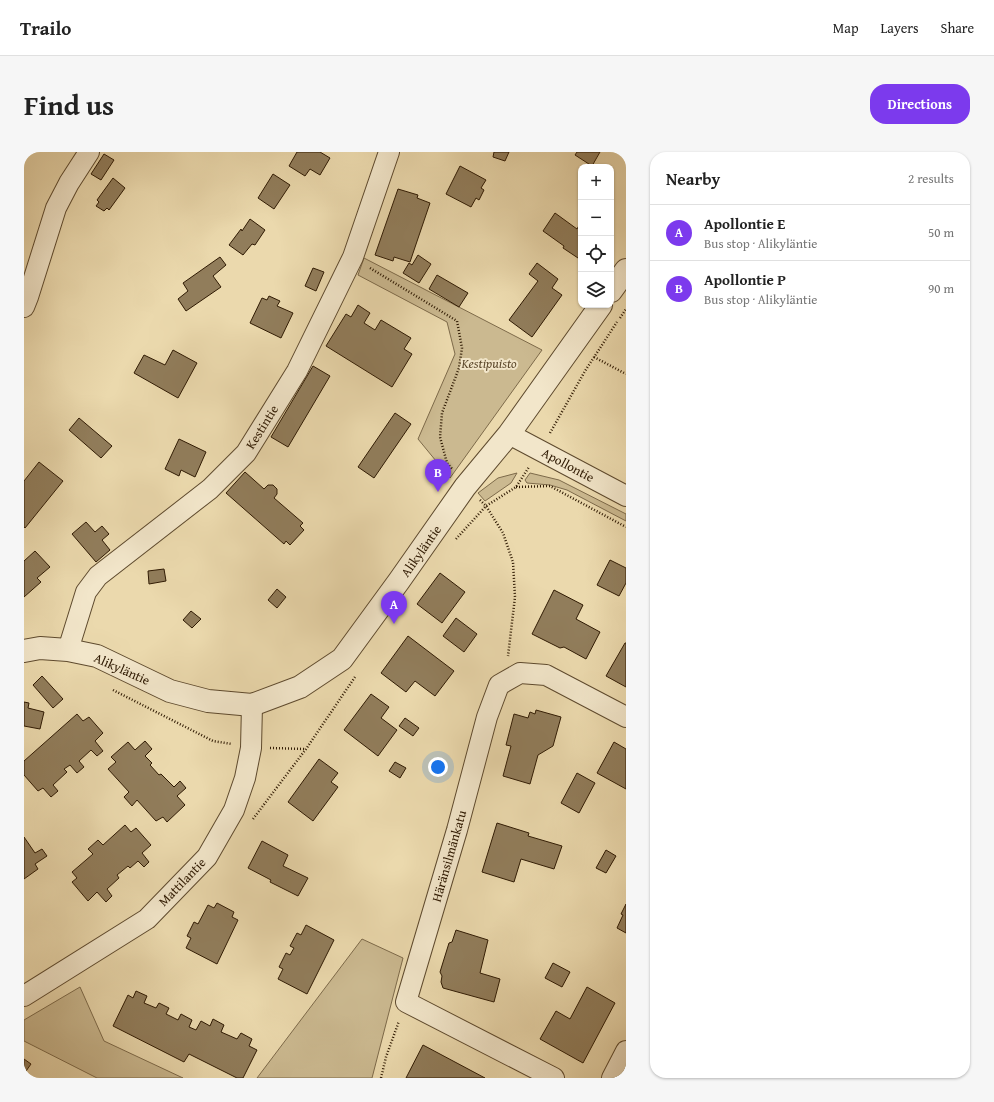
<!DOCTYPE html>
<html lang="en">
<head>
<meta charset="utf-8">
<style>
  body { margin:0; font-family:"Gentium Book Plus",serif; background:#f6f6f6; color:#222 }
  .controls { position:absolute; right:12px; top:12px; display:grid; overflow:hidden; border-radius:8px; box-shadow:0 1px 3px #0004 }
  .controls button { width:36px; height:36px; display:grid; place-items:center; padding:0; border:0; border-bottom:1px solid #e0e0e0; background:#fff; color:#222; font:20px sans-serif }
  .you { position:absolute; left:414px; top:615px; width:14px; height:14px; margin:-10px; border:3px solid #fff; border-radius:50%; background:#1a73e8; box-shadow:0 0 0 6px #1a73e833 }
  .badge { display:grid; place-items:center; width:26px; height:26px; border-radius:50%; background:#7c3aed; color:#fff; font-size:13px; font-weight:700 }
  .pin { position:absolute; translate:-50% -33px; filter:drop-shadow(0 1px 2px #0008) }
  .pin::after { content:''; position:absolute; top:21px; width:14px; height:12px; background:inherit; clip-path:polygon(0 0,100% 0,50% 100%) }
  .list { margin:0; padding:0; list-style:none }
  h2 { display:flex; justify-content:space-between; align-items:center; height:52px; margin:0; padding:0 16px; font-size:17px }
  h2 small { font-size:13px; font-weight:400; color:#767676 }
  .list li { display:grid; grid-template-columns:26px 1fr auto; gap:12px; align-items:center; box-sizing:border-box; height:56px; padding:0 16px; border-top:1px solid #e0e0e0 }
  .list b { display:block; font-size:15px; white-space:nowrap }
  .list p { margin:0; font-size:13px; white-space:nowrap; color:#767676 }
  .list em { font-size:13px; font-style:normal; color:#767676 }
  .icon { flex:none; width:22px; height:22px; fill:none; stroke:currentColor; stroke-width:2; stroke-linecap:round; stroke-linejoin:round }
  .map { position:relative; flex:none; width:602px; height:926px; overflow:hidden; border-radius:16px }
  header { display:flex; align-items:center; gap:24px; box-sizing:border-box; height:56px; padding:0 20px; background:#fff; border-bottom:1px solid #e0e0e0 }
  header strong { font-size:19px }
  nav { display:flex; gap:22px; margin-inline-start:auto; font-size:14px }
  .intro { display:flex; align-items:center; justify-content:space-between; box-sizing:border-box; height:96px; padding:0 24px }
  h1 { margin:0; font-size:28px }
  .button { padding:10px 18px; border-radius:16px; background:#7c3aed; color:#fff; font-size:14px; font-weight:700 }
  main { display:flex; gap:24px; padding:0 24px }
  aside { flex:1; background:#fff; border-radius:16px; box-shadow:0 1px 3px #0004 }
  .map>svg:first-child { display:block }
  .green { fill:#cbb990; stroke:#7d6a4a }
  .building { fill:#917d5b; stroke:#2f1a03 }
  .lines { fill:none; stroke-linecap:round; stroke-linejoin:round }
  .minor-casing { stroke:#5e4a2e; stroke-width:22 }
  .tertiary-casing { stroke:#5e4a2e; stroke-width:24 }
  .path { stroke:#2f1a03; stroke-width:2.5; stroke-dasharray:1 2; stroke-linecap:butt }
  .minor { stroke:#f2e6ca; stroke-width:20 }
  .tertiary { stroke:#f2e6ca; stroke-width:22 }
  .labels { text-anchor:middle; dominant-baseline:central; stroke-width:4; stroke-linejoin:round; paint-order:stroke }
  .park-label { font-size:13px; font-style:italic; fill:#5e4a2d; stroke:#f2e6ca }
  .street-label { font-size:13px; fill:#2f1a03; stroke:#f2e6ca }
</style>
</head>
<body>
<header>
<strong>Trailo</strong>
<nav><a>Map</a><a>Layers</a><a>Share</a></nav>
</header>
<div class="intro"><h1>Find us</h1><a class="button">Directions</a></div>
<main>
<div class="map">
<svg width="602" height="926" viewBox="0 0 602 926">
  <rect width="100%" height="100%" fill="#ebd9ad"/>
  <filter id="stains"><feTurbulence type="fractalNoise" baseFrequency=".005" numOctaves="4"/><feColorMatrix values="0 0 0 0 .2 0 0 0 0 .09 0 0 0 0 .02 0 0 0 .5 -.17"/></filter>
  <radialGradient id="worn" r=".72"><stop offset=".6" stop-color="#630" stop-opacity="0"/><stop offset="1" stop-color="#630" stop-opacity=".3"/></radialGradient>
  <!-- green -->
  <g class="green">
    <polygon points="340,106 518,198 426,326 394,287 431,202 423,170 334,123"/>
    <polygon points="493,321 487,331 461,349 454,341 474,326"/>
    <polygon points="506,321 535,328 602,362 602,369 543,338 526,333 503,331 501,328"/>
    <polygon points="338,787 379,806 348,926 233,926"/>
    <polygon points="56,835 80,889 159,926 73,926 0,889 0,868"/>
  </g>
  <!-- building -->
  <g class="building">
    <polygon points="273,0 296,0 306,6 296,23 286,17 281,24 265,14"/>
    <polygon points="470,0 485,0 481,9 469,5"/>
    <polygon points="553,0 576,0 568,14 551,3"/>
    <polygon points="80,2 90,8 77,28 67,22"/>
    <polygon points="436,14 462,28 457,36 460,38 455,48 452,46 447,55 422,42"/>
    <polygon points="249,22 266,33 250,57 234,46"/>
    <polygon points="89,26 101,36 85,58 83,56 80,59 72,54 75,50 73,48"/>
    <polygon points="374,37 394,43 393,46 406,51 386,110 370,105 369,109 351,103"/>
    <polygon points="531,61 553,77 557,70 557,108 539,96 540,94 519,79"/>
    <polygon points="226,67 241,78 231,93 228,92 219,103 205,93 217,77 218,79"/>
    <polygon points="394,103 407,112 395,131 379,121 385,111 388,113"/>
    <polygon points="196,105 202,113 189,124 197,135 162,159 154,147 164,139 159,131"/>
    <polygon points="513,111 534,127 528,136 538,143 508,185 485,168 514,129 505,122"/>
    <polygon points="289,116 300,120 292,139 281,134"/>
    <polygon points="413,123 444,141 435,155 405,137"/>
    <polygon points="245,144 256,149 253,154 269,161 257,186 226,171 238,146 243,148"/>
    <polygon points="334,153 346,161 340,171 351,178 357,168 387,186 380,197 388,202 368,235 302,194 322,162 327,165"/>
    <polygon points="149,198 173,211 154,246 110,221 120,203 141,213"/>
    <polygon points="289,214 306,224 264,295 247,285"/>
    <polygon points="371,261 387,272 350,326 334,315"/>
    <polygon points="55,266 88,294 77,306 45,278"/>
    <polygon points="155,287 182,300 171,325 157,318 155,324 141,317"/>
    <polygon points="15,310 39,329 1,376 0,375 0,329"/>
    <polygon points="221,320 240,337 244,333 249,333 253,337 253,342 250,346 279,371 276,374 280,378 266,393 262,389 260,392 202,341"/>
    <polygon points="62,370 71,380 78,374 85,382 78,388 86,398 72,410 48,382"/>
    <polygon points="11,399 26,415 13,426 17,430 0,445 0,409"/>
    <polygon points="586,408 602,416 602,431 595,444 573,433"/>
    <polygon points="140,417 142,429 125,432 124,419"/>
    <polygon points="416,421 441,440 418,471 393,452"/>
    <polygon points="253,437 262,445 253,456 244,448"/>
    <polygon points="530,438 559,453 552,467 576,480 562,507 540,495 536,496 508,482"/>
    <polygon points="167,459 177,467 168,476 159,468"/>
    <polygon points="432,466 453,482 440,500 419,484"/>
    <polygon points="384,484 430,519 411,544 391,529 382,540 357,521"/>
    <polygon points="601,491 602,491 602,535 582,524"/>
    <polygon points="18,524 39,547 29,556 9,533"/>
    <polygon points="347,542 365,555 357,566 373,578 354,604 320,578"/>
    <polygon points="0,550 5,551 4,556 20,560 16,577 0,574"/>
    <polygon points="512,558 537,565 529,594 514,603 506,632 479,624 487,594 482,593 490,562 504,566 506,560 511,562"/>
    <polygon points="53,562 59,569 65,565 79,581 71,589 79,599 73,604 67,598 55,609 60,615 53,621 46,613 40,617 43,620 29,633 34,639 27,645 19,636 14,639 0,623 0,609"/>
    <polygon points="381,566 395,576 389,584 375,574"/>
    <polygon points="121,589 128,597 121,604 128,611 126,613 135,623 137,622 150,635 156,629 162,636 153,644 161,653 143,670 139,665 132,669 113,648 108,654 100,645 105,640 84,617 92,610 87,605 104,590 111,598"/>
    <polygon points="590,590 602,597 602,637 573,621"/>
    <polygon points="295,607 314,621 307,630 314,635 289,669 264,650"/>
    <polygon points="371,610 382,616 376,626 365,619"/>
    <polygon points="553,621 571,631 555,661 537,651"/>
    <polygon points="473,671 505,681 504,684 538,694 530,717 497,707 490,730 458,720"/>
    <polygon points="101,673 107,680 112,676 127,693 118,701 125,710 120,715 114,709 106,716 104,714 93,723 95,726 83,737 88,744 82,750 73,740 64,749 48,730 53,726 48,720 69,702 64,697 74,688 79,693"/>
    <polygon points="0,685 11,701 18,697 23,704 11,712 14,717 0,727"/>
    <polygon points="238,689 264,703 259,714 284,726 274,744 246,730 247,728 224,716"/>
    <polygon points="582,698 592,704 582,721 572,716"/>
    <polygon points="193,751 210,760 208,765 214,768 193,812 162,796 167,786 163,784 170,770 174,772 184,753 190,756"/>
    <polygon points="602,752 602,781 593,776 599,763 597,762"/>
    <polygon points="282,773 310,788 283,842 254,827 259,817 255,815 262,801 266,803 270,796 266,794 273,781 277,783"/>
    <polygon points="432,778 464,788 456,821 476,827 470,850 419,836 417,830 418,824 416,820 425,791 428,790"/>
    <polygon points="529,811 546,820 538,835 521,826"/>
    <polygon points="563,835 591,851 559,911 516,887 532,859 546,867"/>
    <polygon points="112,839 123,844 120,851 132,856 135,851 145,856 142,862 154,868 157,862 168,868 165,875 172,878 177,869 186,874 189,867 200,873 197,880 213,887 217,881 228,887 225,894 233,898 219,926 213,926 165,902 160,910 89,874 104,843 109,846"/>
    <polygon points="399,893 461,926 382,926"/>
    <polygon points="0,907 7,912 0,922"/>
  </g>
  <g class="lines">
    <!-- minor casing -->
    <g class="minor-casing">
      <g id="minor">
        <polyline points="0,155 4,145 32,56 45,31 65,0"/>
        <polyline points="485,282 602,344"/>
        <polyline points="44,498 62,440 74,424 186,337 222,301 273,219 329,105 365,0"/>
        <polyline points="0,844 123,767 183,705 210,658 221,626 227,596 228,553"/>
        <polyline points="530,926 382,850 433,678 463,565 475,533 496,521 522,523 602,565"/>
        <polyline points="588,926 602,899"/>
      </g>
    </g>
    <!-- tertiary casing -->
    <g class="tertiary-casing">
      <g id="tertiary">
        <polyline points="587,139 602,118"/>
        <polyline points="0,499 16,496 44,498 73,504 146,539 184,549 228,553 276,535 318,507 375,429 441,335 485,282 577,153"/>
      </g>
    </g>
    <!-- path -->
    <g class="path">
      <polyline points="346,116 433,169 438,196 435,216 418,261 416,285 423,311 429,318"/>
      <polyline points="596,166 602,157"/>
      <polyline points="570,205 602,222"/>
      <polyline points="526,281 561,219 593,170"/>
      <polyline points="492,335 526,334 602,375"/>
      <polyline points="456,348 462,354 479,381 489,410 491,445 484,504"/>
      <polyline points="432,387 462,354 492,335 505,315"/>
      <polyline points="89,538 189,589 208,592"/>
      <polyline points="246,596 281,597"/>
      <polyline points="229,667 282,597 331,525"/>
      <polyline points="357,926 362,905 375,869"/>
    </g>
    <!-- minor -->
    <use href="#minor" class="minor"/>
    <!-- tertiary -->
    <use href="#tertiary" class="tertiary"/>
  </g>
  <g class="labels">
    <!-- park labels -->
    <g class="park-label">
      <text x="465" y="211">Kestipuisto</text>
    </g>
    <!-- street labels -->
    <g class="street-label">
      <text transform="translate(238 275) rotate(-58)">Kestintie</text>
      <text transform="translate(544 313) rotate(28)">Apollontie</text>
      <text transform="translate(397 399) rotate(-55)">Alikyläntie</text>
      <text transform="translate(98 517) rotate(24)">Alikyläntie</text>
      <text transform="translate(425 704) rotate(-74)">Häränsilmänkatu</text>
      <text transform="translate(158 730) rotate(-46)">Mattilantie</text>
    </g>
  </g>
  <rect width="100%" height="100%" filter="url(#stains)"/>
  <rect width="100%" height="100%" fill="url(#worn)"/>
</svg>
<div class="controls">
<button>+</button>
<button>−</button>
<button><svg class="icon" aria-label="locate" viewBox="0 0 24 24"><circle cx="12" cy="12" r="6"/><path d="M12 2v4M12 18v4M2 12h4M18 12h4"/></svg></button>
<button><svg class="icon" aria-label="layers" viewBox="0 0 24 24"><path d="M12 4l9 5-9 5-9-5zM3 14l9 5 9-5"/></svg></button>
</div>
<div class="you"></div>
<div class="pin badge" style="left:370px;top:472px">A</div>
<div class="pin badge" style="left:414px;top:340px">B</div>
</div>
<aside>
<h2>Nearby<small>2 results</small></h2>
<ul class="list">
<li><span class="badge">A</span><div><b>Apollontie E</b><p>Bus stop · Alikyläntie</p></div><em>50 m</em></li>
<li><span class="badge">B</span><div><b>Apollontie P</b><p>Bus stop · Alikyläntie</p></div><em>90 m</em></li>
</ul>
</aside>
</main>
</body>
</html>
